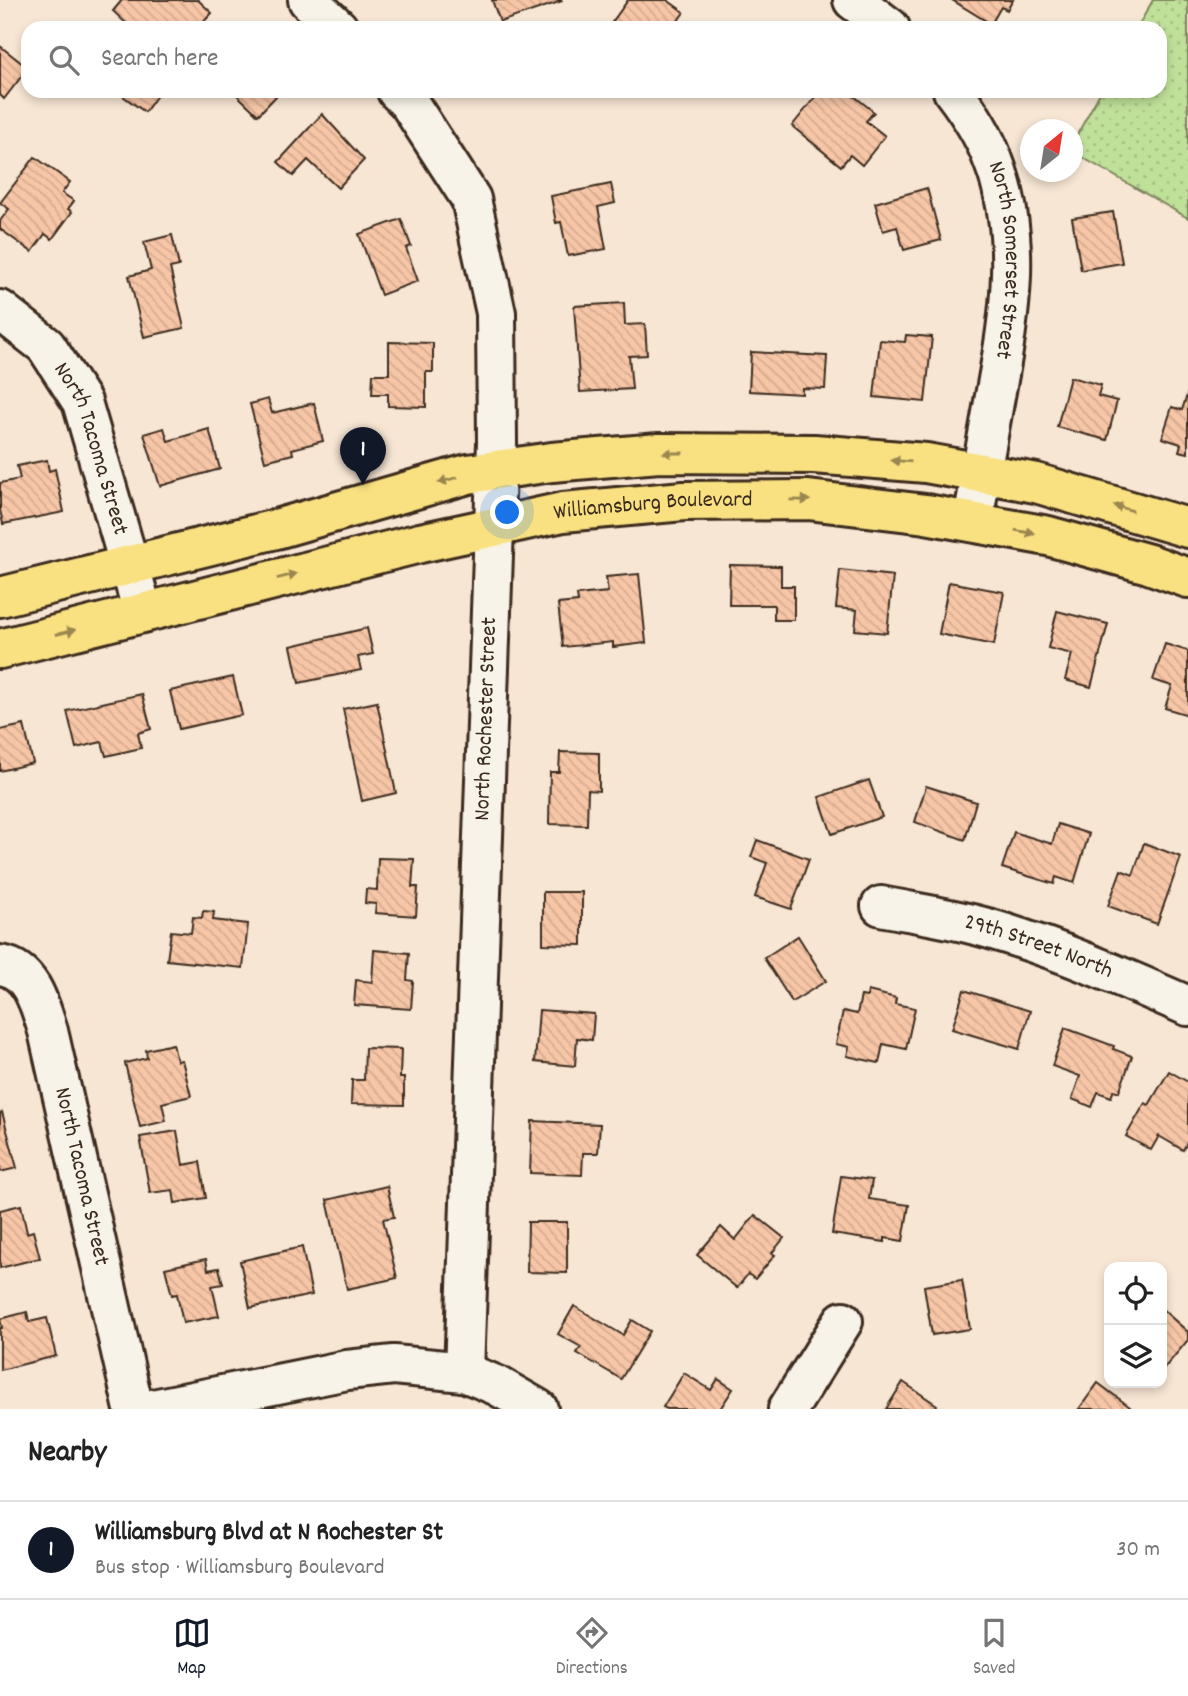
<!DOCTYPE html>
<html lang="en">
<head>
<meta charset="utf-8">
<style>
  body { margin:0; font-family:Dekko,sans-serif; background:#f6f6f6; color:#222 }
  .controls { position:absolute; right:21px; bottom:21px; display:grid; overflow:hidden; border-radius:14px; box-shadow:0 4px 10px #0003 }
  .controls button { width:63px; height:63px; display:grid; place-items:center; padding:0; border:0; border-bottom:2px solid #e0e0e0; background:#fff; color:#222; font:35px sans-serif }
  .compass { position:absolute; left:1020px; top:119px; width:63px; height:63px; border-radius:50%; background:#fff; box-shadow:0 4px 10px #0003; rotate:30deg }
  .you { position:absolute; left:508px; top:513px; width:24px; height:24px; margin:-18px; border:5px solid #fff; border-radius:50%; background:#1a73e8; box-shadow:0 0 0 10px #1a73e833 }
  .badge { display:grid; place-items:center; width:46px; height:46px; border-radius:50%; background:#111827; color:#fff; font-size:23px; font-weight:700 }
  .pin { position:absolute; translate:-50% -58px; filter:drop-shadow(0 2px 4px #0008) }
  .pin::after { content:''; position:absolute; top:37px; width:24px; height:21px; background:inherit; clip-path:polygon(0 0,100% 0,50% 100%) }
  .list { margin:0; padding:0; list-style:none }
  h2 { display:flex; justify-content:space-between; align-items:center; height:91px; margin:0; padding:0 28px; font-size:30px }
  h2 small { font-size:23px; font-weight:400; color:#767676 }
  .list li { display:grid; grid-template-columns:46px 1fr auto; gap:21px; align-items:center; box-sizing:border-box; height:98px; padding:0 28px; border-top:2px solid #e0e0e0 }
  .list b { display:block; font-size:26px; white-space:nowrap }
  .list p { margin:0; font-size:23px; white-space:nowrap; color:#767676 }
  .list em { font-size:23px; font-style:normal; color:#767676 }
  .icon { flex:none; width:38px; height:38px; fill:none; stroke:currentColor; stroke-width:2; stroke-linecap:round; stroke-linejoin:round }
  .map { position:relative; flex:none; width:1188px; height:1409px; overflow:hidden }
  .search { position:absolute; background:#fff; box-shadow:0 4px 10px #0003; left:21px; right:21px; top:21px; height:77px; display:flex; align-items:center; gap:18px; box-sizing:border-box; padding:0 24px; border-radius:21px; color:#767676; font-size:26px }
  .sheet { height:189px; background:#fff }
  nav { display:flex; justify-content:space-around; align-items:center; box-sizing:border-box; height:98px; border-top:2px solid #e0e0e0; background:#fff; font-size:19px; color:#767676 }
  nav a { display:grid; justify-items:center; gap:4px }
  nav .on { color:#111827 }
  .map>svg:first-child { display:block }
  .park { fill:url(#park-dots); stroke:#7d855c; stroke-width:2 }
  .building { fill:url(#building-back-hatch); stroke:#3b2a1e; stroke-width:2 }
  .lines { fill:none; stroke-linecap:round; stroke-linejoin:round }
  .minor-casing { stroke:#3b2a1e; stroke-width:44 }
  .major-casing { stroke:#3b2a1e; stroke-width:44 }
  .minor { stroke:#f7f3e8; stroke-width:38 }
  .major { stroke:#f9e181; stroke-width:38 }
  .oneway { fill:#9a8650 }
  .labels { text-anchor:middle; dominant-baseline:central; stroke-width:6; stroke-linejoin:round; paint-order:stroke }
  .street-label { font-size:23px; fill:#3b2a1e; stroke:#f7f3e8 }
</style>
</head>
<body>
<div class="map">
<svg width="1188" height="1409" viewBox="0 0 1188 1409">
  <defs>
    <pattern id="park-dots" width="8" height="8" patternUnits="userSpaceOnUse" patternTransform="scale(1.75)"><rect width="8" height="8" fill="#bfe099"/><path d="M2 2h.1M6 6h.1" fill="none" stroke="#a5c083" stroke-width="1.8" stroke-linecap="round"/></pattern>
    <pattern id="building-back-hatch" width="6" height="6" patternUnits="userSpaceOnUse" patternTransform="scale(1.75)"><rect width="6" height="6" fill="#f7c6a7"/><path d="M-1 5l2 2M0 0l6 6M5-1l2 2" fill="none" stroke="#d5aa8f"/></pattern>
  </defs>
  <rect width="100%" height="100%" fill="#f7e6d4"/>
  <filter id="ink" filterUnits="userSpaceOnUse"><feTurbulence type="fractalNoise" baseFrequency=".0143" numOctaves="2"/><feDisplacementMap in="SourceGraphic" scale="14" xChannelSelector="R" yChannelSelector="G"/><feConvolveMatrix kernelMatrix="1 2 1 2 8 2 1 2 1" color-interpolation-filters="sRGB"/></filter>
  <g filter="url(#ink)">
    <!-- park -->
    <polygon class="park" points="1153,0 1188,0 1188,218 1073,152 1073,142 1101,91 1160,91 1160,28 1137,28"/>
    <!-- building -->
    <g class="building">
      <polygon points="122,0 198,0 212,13 198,28 165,28 162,25 159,28 131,28 113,11"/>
      <polygon points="492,0 561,0 562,1 500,22"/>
      <polygon points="628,0 667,0 684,12 673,28 608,28"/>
      <polygon points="952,0 1013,0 1007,10 1001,7 991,24"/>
      <polygon points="0,46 28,68 4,99 0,95"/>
      <polygon points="116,91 160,91 145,112"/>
      <polygon points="233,91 281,91 258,115"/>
      <polygon points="820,91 848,91 874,112 866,121 885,136 862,165 850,155 841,166 792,126"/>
      <polygon points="322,114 364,160 338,188 308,160 293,176 278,162"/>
      <polygon points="35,157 70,182 62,193 74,201 68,209 72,212 52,239 45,234 32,252 0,229 0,221 9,209 0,203"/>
      <polygon points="611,184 615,203 598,207 606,249 568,256 561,222 556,223 551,196"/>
      <polygon points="927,188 941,240 904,250 897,227 883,231 875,203"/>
      <polygon points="1113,212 1122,263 1081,270 1072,218"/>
      <polygon points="401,219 411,246 406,248 418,281 381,295 359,234"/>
      <polygon points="172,235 179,266 170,268 184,328 144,337 129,276 151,270 144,242"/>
      <polygon points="624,303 625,325 645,324 647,355 629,356 632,389 580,392 574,306"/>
      <polygon points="906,335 932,337 925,402 874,397 880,340 905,342"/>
      <polygon points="389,342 433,343 433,372 426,372 426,407 388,406 388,394 372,394 373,374 389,374"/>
      <polygon points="751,352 827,356 825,389 802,388 802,394 749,391"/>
      <polygon points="1070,377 1101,385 1098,396 1117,401 1107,440 1057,427"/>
      <polygon points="1188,392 1188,453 1179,451 1181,444 1162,438 1172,407 1182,410"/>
      <polygon points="268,399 272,413 314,403 323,441 292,449 293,454 265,461 250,404"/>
      <polygon points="164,428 168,441 209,429 220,469 160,486 144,434"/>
      <polygon points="47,460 49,471 55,469 64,512 3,524 0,510 0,483 20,479 17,466"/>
      <polygon points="730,565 781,566 781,586 794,586 794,620 774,620 774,605 729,605"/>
      <polygon points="840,570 893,576 887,633 855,630 857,610 836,608"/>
      <polygon points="639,574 646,643 613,647 613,642 563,647 558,604 578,602 577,595 608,592 606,577"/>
      <polygon points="949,582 1004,592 994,645 939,634"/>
      <polygon points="1057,611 1108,624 1091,687 1065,680 1072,654 1048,648"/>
      <polygon points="367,628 373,654 358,657 361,670 299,683 291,646"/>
      <polygon points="1165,644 1188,651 1188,715 1165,708 1172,686 1153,680"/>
      <polygon points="233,677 242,715 179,729 170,691"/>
      <polygon points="142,694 151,729 138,733 141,748 106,756 102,742 76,748 67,711"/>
      <polygon points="377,702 396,793 362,801 343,709"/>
      <polygon points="24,725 33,763 0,771 0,730"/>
      <polygon points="560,752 599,753 599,791 588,790 587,825 549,824 550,772 559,772"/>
      <polygon points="869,780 882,817 832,834 819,797"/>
      <polygon points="926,786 976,802 965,840 915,822"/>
      <polygon points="1058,824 1089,834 1074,883 1056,877 1054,884 1002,868 1014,832 1052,844"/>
      <polygon points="757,840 809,859 791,909 755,897 767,863 751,857"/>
      <polygon points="1144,843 1181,857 1157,924 1108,906 1121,870 1133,875"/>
      <polygon points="378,858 414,859 412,887 418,887 416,916 375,913 376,904 365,903 366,889 377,890"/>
      <polygon points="543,892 582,892 582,945 543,944"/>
      <polygon points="203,911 214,912 213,920 248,924 243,968 167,960 171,931 191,933 193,917 202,918"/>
      <polygon points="798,936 826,981 792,1002 764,958"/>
      <polygon points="374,950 409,953 407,980 413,981 411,1009 354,1005 356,980 372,982"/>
      <polygon points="964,990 1030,1011 1019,1049 952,1029"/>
      <polygon points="868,991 896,998 895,1004 915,1008 906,1049 883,1044 879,1063 847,1056 849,1047 836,1044 843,1011 857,1014 861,996 867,997"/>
      <polygon points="539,1010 594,1014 592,1040 577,1038 575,1066 535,1062"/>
      <polygon points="1065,1028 1114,1046 1113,1049 1132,1056 1119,1092 1114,1090 1111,1097 1098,1092 1092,1107 1072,1099 1080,1076 1052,1066"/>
      <polygon points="173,1044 177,1061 182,1060 191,1096 162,1103 166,1121 140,1127 125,1063 147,1058 146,1050"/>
      <polygon points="365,1048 401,1049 400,1078 404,1078 404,1105 351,1104 352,1080 364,1080"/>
      <polygon points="1169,1071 1188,1082 1188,1141 1183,1150 1159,1136 1151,1150 1126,1136 1145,1103 1149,1105"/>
      <polygon points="2,1112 17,1168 0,1172 0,1113"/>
      <polygon points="532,1121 600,1124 598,1153 583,1153 582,1175 530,1173"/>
      <polygon points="177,1131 183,1165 200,1162 206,1198 175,1203 173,1190 150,1193 140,1137"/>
      <polygon points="841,1176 872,1180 869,1199 909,1205 903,1241 885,1238 885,1242 832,1234"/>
      <polygon points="387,1186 394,1217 383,1219 397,1278 347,1289 327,1200"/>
      <polygon points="21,1205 27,1233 33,1231 40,1258 0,1268 0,1210"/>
      <polygon points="755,1215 784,1238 772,1253 775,1255 755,1279 748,1274 737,1288 697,1255 721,1227 735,1240"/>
      <polygon points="528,1222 567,1222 567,1273 527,1272"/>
      <polygon points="302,1247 312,1295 250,1308 240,1261"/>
      <polygon points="206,1259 208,1270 219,1268 223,1284 212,1286 219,1316 183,1323 177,1294 172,1295 165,1268"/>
      <polygon points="962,1280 970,1329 932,1335 924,1286"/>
      <polygon points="574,1306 623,1335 632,1320 650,1331 621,1379 577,1353 581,1347 558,1334"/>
      <polygon points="1162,1309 1188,1332 1188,1340 1162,1371"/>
      <polygon points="27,1312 29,1322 47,1318 56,1356 0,1370 0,1328 2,1328 0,1319"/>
      <polygon points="684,1373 711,1390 718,1379 733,1389 720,1409 667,1409 663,1407"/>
      <polygon points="903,1382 937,1405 935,1409 886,1409"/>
      <polygon points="1098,1383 1130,1407 1128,1409 1079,1409"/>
    </g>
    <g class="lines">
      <!-- minor casing -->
      <g class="minor-casing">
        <g id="minor">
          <polyline points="308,0 338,28"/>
          <polyline points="853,0 890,28"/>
          <polyline points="397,91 409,103 471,199 496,313 497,442 464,1372"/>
          <path id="s1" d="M953,91C969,112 984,135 993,160C1023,236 1010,314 996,391C988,435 980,478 973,522"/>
          <path id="s2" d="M0,310L46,346L82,402L143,612"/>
          <path id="s3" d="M881,906C916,913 952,918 987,928C1056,948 1122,977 1188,1006"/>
          <path id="s4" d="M0,965C31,969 40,1005 48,1031L134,1409"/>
          <polyline points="153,1409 347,1370 394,1365 464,1372 498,1386 538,1409"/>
          <polyline points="788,1409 843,1321"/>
        </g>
      </g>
      <!-- major casing -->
      <g class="major-casing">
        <g id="major">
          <polyline points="0,597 276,529 468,474 552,462 659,453 814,454 926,463 1036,483 1188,528"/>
          <path id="s5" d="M0,649L420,543L494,527L563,512L684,501L808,500L926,514L1048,536L1149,564L1188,578"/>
        </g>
      </g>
      <!-- minor -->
      <use href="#minor" class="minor"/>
      <!-- major -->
      <use href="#major" class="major"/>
    </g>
    <!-- one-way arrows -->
    <defs><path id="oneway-solid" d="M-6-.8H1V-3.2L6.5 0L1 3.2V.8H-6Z" transform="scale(1.75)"/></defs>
    <g class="oneway">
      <use href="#oneway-solid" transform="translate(673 453) rotate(-180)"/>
      <use href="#oneway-solid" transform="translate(901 461) rotate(-175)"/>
      <use href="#oneway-solid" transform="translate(448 480) rotate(164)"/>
      <use href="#oneway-solid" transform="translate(800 500) rotate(1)"/>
      <use href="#oneway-solid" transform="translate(1123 508) rotate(-164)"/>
      <use href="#oneway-solid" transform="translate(1025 532) rotate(10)"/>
      <use href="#oneway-solid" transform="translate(287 576) rotate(-14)"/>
      <use href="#oneway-solid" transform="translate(66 632) rotate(-14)"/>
    </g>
  </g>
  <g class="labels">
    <!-- street labels -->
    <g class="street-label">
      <text stroke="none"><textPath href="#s1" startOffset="182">North Somerset Street</textPath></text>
      <text stroke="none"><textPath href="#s2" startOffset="172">North Tacoma Street</textPath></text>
      <text stroke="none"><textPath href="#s5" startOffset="670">Williamsburg Boulevard</textPath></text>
      <text transform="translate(487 719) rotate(-88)">North Rochester Street</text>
      <text stroke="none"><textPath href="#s3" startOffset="163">29th Street North</textPath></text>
      <text stroke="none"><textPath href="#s4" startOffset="236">North Tacoma Street</textPath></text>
    </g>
  </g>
</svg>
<div class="controls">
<button><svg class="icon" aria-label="locate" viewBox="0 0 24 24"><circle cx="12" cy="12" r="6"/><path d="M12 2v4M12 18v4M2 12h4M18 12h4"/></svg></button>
<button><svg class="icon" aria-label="layers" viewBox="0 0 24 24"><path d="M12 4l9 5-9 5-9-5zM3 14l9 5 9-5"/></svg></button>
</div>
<svg class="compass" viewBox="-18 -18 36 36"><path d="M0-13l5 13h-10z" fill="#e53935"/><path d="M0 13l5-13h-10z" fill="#767676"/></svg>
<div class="you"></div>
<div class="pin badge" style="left:363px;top:485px">1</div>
<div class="search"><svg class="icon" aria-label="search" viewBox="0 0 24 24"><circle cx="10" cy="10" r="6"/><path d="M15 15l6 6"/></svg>Search here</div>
</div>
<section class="sheet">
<h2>Nearby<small></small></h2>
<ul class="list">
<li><span class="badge">1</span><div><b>Williamsburg Blvd at N Rochester St</b><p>Bus stop · Williamsburg Boulevard</p></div><em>30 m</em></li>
</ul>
</section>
<nav>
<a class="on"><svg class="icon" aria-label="map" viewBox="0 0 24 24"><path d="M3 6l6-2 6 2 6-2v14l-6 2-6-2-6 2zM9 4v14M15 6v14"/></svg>Map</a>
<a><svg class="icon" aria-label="directions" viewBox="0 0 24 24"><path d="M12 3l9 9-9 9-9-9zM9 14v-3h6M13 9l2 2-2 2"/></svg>Directions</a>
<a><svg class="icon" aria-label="saved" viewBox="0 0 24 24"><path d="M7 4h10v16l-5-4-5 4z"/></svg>Saved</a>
</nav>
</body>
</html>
